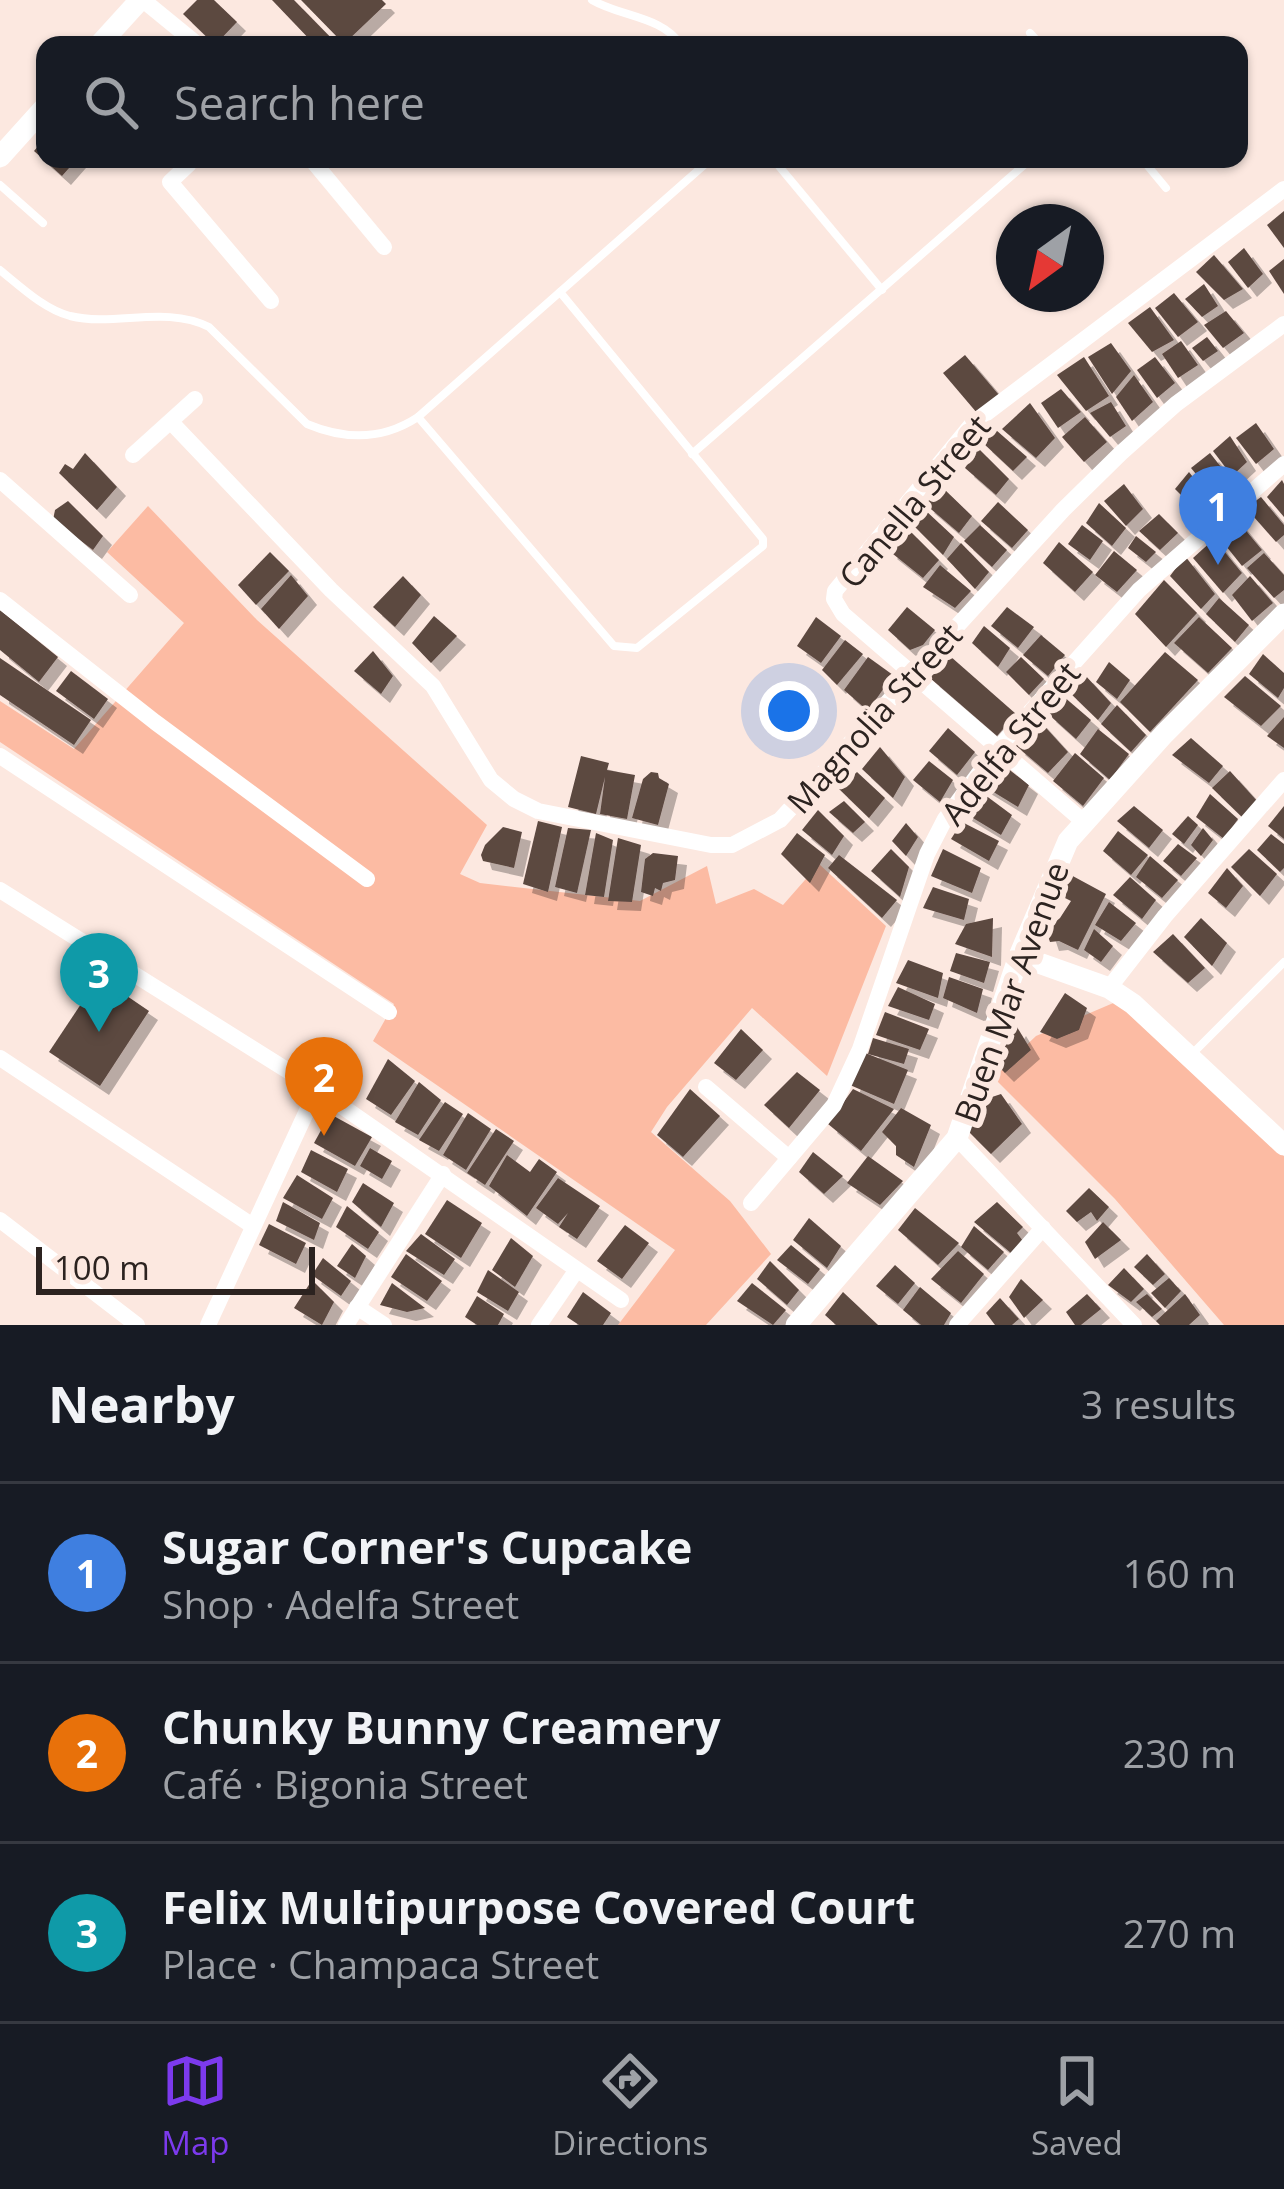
<!DOCTYPE html>
<html lang="en">
<head>
<meta charset="utf-8">
<style>
  body { margin:0; font-family:"Open Sans",sans-serif; background:#242831; color:#f1f3f6 }
  .compass { position:absolute; left:996px; top:204px; width:108px; height:108px; border-radius:50%; background:#171b24; box-shadow:0 3px 9px #0004; rotate:213deg }
  .scale { position:absolute; left:36px; bottom:30px; width:279px; box-sizing:border-box; padding-left:12px; border:6px solid #2c2320; border-top:0; font-size:33px; line-height:42px; white-space:nowrap; color:#2c2320; -webkit-text-stroke:9px #fce8e0; paint-order:stroke }
  .you { position:absolute; left:789px; top:711px; width:42px; height:42px; margin:-30px; border:9px solid #fff; border-radius:50%; background:#1a73e8; box-shadow:0 0 0 18px #1a73e833 }
  .badge { display:grid; place-items:center; width:78px; height:78px; border-radius:50%; background:#7c3aed; color:#fff; font-size:39px; font-weight:700 }
  .pin { position:absolute; translate:-50% -99px; filter:drop-shadow(0 3px 6px #0008) }
  .pin::after { content:''; position:absolute; top:63px; width:42px; height:36px; background:inherit; clip-path:polygon(0 0,100% 0,50% 100%) }
  .list { margin:0; padding:0; list-style:none }
  h2 { display:flex; justify-content:space-between; align-items:center; height:156px; margin:0; padding:0 48px; font-size:51px }
  h2 small { font-size:39px; font-weight:400; color:#9ea1a6 }
  .list li { display:grid; grid-template-columns:78px 1fr auto; gap:36px; align-items:center; box-sizing:border-box; height:180px; padding:0 48px; border-top:3px solid #363941 }
  .list b { display:block; font-size:45px; white-space:nowrap }
  .list p { margin:0; font-size:39px; white-space:nowrap; color:#9ea1a6 }
  .list em { font-size:39px; font-style:normal; color:#9ea1a6 }
  .icon { flex:none; width:66px; height:66px; fill:none; stroke:currentColor; stroke-width:2; stroke-linecap:round; stroke-linejoin:round }
  .map { position:relative; flex:none; width:1284px; height:1325px; overflow:hidden }
  .search { position:absolute; background:#171b24; box-shadow:0 3px 9px #0004; left:36px; right:36px; top:36px; height:132px; display:flex; align-items:center; gap:30px; box-sizing:border-box; padding:0 42px; border-radius:24px; color:#9ea1a6; font-size:45px }
  .sheet { height:696px; background:#171b24 }
  nav { display:flex; justify-content:space-around; align-items:center; box-sizing:border-box; height:168px; border-top:3px solid #363941; background:#171b24; font-size:33px; color:#9ea1a6 }
  nav a { display:grid; justify-items:center; gap:6px }
  nav .on { color:#7c3aed }
  .map>svg:first-child { display:block }
  .green { fill:#fcbba3 }
  .building { fill:#5c4841; filter:url(#shadow) }
  .lines { fill:none; stroke-linecap:round; stroke-linejoin:round }
  .service { stroke:#fff; stroke-width:8 }
  .minor { stroke:#fff; stroke-width:16 }
  .tertiary { stroke:#fff; stroke-width:21 }
  .labels { text-anchor:middle; dominant-baseline:central; stroke-width:12; stroke-linejoin:round; paint-order:stroke }
  .street-label { font-size:33px; fill:#2c2320; stroke:#fce8e0 }
</style>
</head>
<body>
<div class="map">
<svg width="1284" height="1325" viewBox="0 0 1284 1325">
  <defs>
    <filter id="shadow"><feDropShadow dx="9" dy="9" stdDeviation="0" flood-color="#0004"/></filter>
  </defs>
  <rect width="100%" height="100%" fill="#fce8e0"/>
  <!-- green -->
  <g class="green">
    <polygon points="148,506 257,620 487,825 460,874 480,883 640,901 707,866 716,904 754,889 783,905 819,864 886,926 827,1076 752,1008 667,1107 651,1132 730,1201 771,1254 706,1325 618,1325 675,1250 373,1041 394,1004 0,742 0,701 74,749 184,623 107,552"/>
    <polygon points="1118,1001 1284,1156 1284,1325 1224,1325 1115,1199 993,1077 1036,1036"/>
  </g>
  <!-- building -->
  <g class="building">
    <polygon points="197,0 214,0 237,22 215,45 183,14"/>
    <polygon points="272,0 294,0 338,45 315,45"/>
    <polygon points="301,0 382,0 386,4 344,44"/>
    <polygon points="45,138 45,159 77,159 62,176 34,151"/>
    <polygon points="1284,211 1284,248 1267,225"/>
    <polygon points="1244,248 1263,274 1248,288 1228,262"/>
    <polygon points="1214,255 1243,289 1224,300 1196,272"/>
    <polygon points="1284,259 1284,294 1269,271"/>
    <polygon points="1204,284 1218,306 1202,317 1185,299"/>
    <polygon points="1174,293 1198,322 1178,337 1155,308"/>
    <polygon points="1150,307 1174,340 1152,352 1128,323"/>
    <polygon points="1226,311 1244,333 1223,348 1204,325"/>
    <polygon points="1207,337 1218,351 1203,361 1192,348"/>
    <polygon points="1181,341 1198,365 1178,378 1162,354"/>
    <polygon points="1111,343 1131,371 1112,394 1088,357"/>
    <polygon points="965,355 999,395 977,413 943,373"/>
    <polygon points="1084,357 1109,396 1086,411 1057,375"/>
    <polygon points="1155,357 1175,383 1157,398 1137,370"/>
    <polygon points="1134,375 1153,402 1132,421 1116,397"/>
    <polygon points="1061,389 1081,412 1058,428 1041,403"/>
    <polygon points="1111,402 1126,426 1110,437 1090,413"/>
    <polygon points="1030,403 1055,438 1036,458 1002,429"/>
    <polygon points="1085,417 1107,442 1084,462 1062,437"/>
    <polygon points="1256,423 1274,449 1256,464 1236,438"/>
    <polygon points="996,430 1027,457 1013,471 983,443"/>
    <polygon points="1230,436 1247,462 1232,476 1213,451"/>
    <polygon points="978,448 1009,479 996,495 965,468"/>
    <polygon points="85,453 117,487 97,510 59,473 65,464 73,469"/>
    <polygon points="1210,453 1228,476 1210,491 1191,468"/>
    <polygon points="1189,472 1212,502 1198,512 1175,489"/>
    <polygon points="1282,480 1284,484 1284,517 1267,497"/>
    <polygon points="1124,484 1143,509 1126,526 1104,501"/>
    <polygon points="943,488 972,516 959,533 925,504"/>
    <polygon points="1261,497 1284,525 1284,535 1276,542 1246,508"/>
    <polygon points="68,501 103,536 93,550 53,520 55,510"/>
    <polygon points="998,502 1028,530 1012,548 981,521"/>
    <polygon points="1099,503 1126,528 1112,546 1086,523"/>
    <polygon points="925,510 954,537 943,555 911,523"/>
    <polygon points="1159,514 1178,533 1160,550 1139,531"/>
    <polygon points="1238,521 1262,550 1242,566 1218,536"/>
    <polygon points="980,525 1007,550 992,567 964,541"/>
    <polygon points="1082,525 1103,541 1090,560 1068,544"/>
    <polygon points="908,529 939,560 923,578 888,550"/>
    <polygon points="1136,536 1156,552 1146,562 1128,548"/>
    <polygon points="1214,539 1242,573 1223,593 1193,558"/>
    <polygon points="1059,542 1093,572 1075,592 1043,563"/>
    <polygon points="961,543 989,572 975,589 947,559"/>
    <polygon points="1114,551 1137,570 1117,592 1095,575"/>
    <polygon points="270,552 289,571 256,605 238,585"/>
    <polygon points="1264,553 1284,575 1284,590 1274,598 1247,568"/>
    <polygon points="1185,556 1215,594 1201,609 1170,576"/>
    <polygon points="940,565 971,591 955,608 923,587"/>
    <polygon points="291,575 308,596 279,629 261,609"/>
    <polygon points="403,576 421,595 395,627 373,607"/>
    <polygon points="1250,576 1273,603 1252,621 1232,595"/>
    <polygon points="1164,580 1197,613 1166,647 1135,614"/>
    <polygon points="1219,598 1249,625 1235,642 1206,614"/>
    <polygon points="907,607 935,630 923,645 910,650 888,630"/>
    <polygon points="1007,607 1034,627 1018,648 991,626"/>
    <polygon points="0,610 58,657 39,682 0,650"/>
    <polygon points="434,616 457,636 431,663 412,643"/>
    <polygon points="816,617 841,636 821,663 797,646"/>
    <polygon points="1199,617 1232,648 1208,673 1174,643"/>
    <polygon points="984,626 1010,648 998,667 972,643"/>
    <polygon points="1041,635 1065,655 1048,676 1023,655"/>
    <polygon points="845,640 863,654 837,685 822,670"/>
    <polygon points="373,651 393,676 381,694 354,671"/>
    <polygon points="1165,652 1198,680 1150,732 1120,702"/>
    <polygon points="1263,654 1284,673 1284,688 1278,698 1249,674"/>
    <polygon points="950,656 1016,714 997,736 930,678"/>
    <polygon points="868,657 893,675 868,711 844,690"/>
    <polygon points="1021,657 1044,679 1029,695 1006,672"/>
    <polygon points="0,658 91,720 74,745 0,695"/>
    <polygon points="1109,662 1130,680 1117,699 1096,682"/>
    <polygon points="71,671 108,699 94,719 56,691"/>
    <polygon points="1084,674 1111,703 1098,720 1068,691"/>
    <polygon points="1245,676 1281,706 1261,726 1224,697"/>
    <polygon points="1063,696 1091,720 1076,739 1047,713"/>
    <polygon points="1117,705 1146,735 1131,752 1101,724"/>
    <polygon points="1284,717 1284,748 1267,736"/>
    <polygon points="1038,719 1068,752 1048,773 1016,746"/>
    <polygon points="948,728 975,752 957,775 929,751"/>
    <polygon points="1098,729 1129,754 1110,780 1080,754"/>
    <polygon points="1191,738 1223,766 1209,783 1172,755"/>
    <polygon points="880,747 905,777 893,798 862,769"/>
    <polygon points="1075,753 1104,778 1083,806 1053,781"/>
    <polygon points="581,756 609,763 607,770 635,775 627,819 600,814 605,777 596,814 568,807"/>
    <polygon points="997,760 1029,785 1018,807 982,785"/>
    <polygon points="929,761 953,780 940,802 913,780"/>
    <polygon points="1230,771 1258,802 1243,818 1212,788"/>
    <polygon points="651,772 658,773 659,778 669,784 658,825 632,818 643,779"/>
    <polygon points="857,772 885,798 869,818 839,789"/>
    <polygon points="977,789 1012,815 1001,835 963,812"/>
    <polygon points="1210,794 1238,819 1224,839 1196,817"/>
    <polygon points="844,801 865,822 853,833 829,812"/>
    <polygon points="1134,806 1163,830 1149,848 1117,821"/>
    <polygon points="1284,806 1284,839 1268,826"/>
    <polygon points="818,810 844,836 832,855 802,830"/>
    <polygon points="1188,816 1198,825 1184,844 1172,834"/>
    <polygon points="538,821 562,827 548,892 523,884"/>
    <polygon points="962,822 999,841 989,861 951,839"/>
    <polygon points="906,823 918,837 906,856 892,841"/>
    <polygon points="503,827 522,832 514,868 483,861 481,855 485,845"/>
    <polygon points="568,828 591,830 577,893 555,887"/>
    <polygon points="1203,828 1213,840 1201,856 1191,845"/>
    <polygon points="1118,831 1148,855 1131,875 1103,851"/>
    <polygon points="596,833 613,840 604,897 585,895"/>
    <polygon points="797,833 825,855 810,883 781,854"/>
    <polygon points="1271,834 1284,844 1284,868 1280,872 1257,850"/>
    <polygon points="618,838 641,845 632,902 608,901"/>
    <polygon points="1178,844 1197,858 1181,876 1163,861"/>
    <polygon points="891,849 909,867 900,897 871,871"/>
    <polygon points="943,849 981,868 972,893 931,876"/>
    <polygon points="1249,849 1277,874 1260,896 1231,867"/>
    <polygon points="653,853 678,856 675,880 663,883 661,891 655,888 653,896 641,892 645,859"/>
    <polygon points="839,855 897,900 882,918 828,868"/>
    <polygon points="1150,856 1178,880 1162,898 1136,877"/>
    <polygon points="1227,868 1243,886 1226,908 1208,893"/>
    <polygon points="1069,874 1106,894 1078,950 1059,941 1050,942 1046,930 1060,918 1071,901 1061,896"/>
    <polygon points="1130,877 1156,900 1142,919 1113,895"/>
    <polygon points="933,887 969,899 964,920 923,908"/>
    <polygon points="1109,902 1136,923 1121,941 1095,925"/>
    <polygon points="993,918 992,957 955,944 966,924"/>
    <polygon points="1201,918 1227,943 1212,966 1184,937"/>
    <polygon points="1094,929 1113,946 1101,962 1084,950"/>
    <polygon points="1173,934 1205,968 1188,983 1153,952"/>
    <polygon points="956,953 990,962 984,983 950,971"/>
    <polygon points="908,960 943,973 938,998 896,983"/>
    <polygon points="99,977 149,1011 100,1086 49,1052"/>
    <polygon points="949,977 983,989 977,1013 943,998"/>
    <polygon points="898,987 935,1004 929,1020 888,1006"/>
    <polygon points="1065,993 1087,1008 1079,1030 1057,1039 1040,1032"/>
    <polygon points="885,1012 929,1029 920,1050 876,1035"/>
    <polygon points="1017,1027 1031,1050 1005,1073 995,1063"/>
    <polygon points="741,1029 763,1050 736,1080 714,1063"/>
    <polygon points="873,1038 909,1049 904,1064 868,1054"/>
    <polygon points="863,1052 908,1070 894,1104 850,1085"/>
    <polygon points="388,1059 415,1081 391,1115 366,1099"/>
    <polygon points="797,1072 820,1090 789,1128 764,1105"/>
    <polygon points="419,1082 441,1100 418,1135 395,1122"/>
    <polygon points="690,1089 720,1116 683,1157 657,1135"/>
    <polygon points="853,1089 894,1109 861,1151 828,1124"/>
    <polygon points="1001,1094 1022,1124 991,1154 967,1130 977,1120 973,1112 986,1099"/>
    <polygon points="445,1102 463,1114 439,1151 419,1140"/>
    <polygon points="901,1108 931,1125 914,1167 896,1155 896,1146 882,1132"/>
    <polygon points="468,1113 491,1129 466,1170 443,1155"/>
    <polygon points="330,1114 372,1137 355,1166 314,1143"/>
    <polygon points="496,1129 514,1141 485,1185 467,1173"/>
    <polygon points="370,1148 392,1161 382,1179 360,1166"/>
    <polygon points="311,1150 348,1169 337,1192 301,1172"/>
    <polygon points="813,1152 843,1176 824,1194 799,1172"/>
    <polygon points="507,1155 530,1172 539,1159 557,1172 527,1216 489,1186"/>
    <polygon points="868,1156 903,1181 880,1205 847,1183"/>
    <polygon points="297,1175 333,1198 322,1219 283,1198"/>
    <polygon points="558,1178 600,1206 577,1239 559,1227 568,1213 558,1224 536,1208"/>
    <polygon points="363,1183 394,1203 381,1227 352,1202"/>
    <polygon points="1089,1188 1109,1207 1097,1221 1091,1212 1077,1222 1066,1211"/>
    <polygon points="447,1200 482,1223 461,1258 425,1234"/>
    <polygon points="283,1202 320,1223 314,1240 276,1221"/>
    <polygon points="997,1202 1023,1227 1017,1233 1023,1241 1011,1253 974,1222"/>
    <polygon points="347,1206 379,1232 368,1249 336,1227"/>
    <polygon points="915,1208 959,1243 938,1265 898,1230"/>
    <polygon points="809,1218 841,1246 827,1268 793,1240"/>
    <polygon points="1103,1222 1121,1240 1095,1259 1085,1242"/>
    <polygon points="269,1224 306,1243 296,1264 259,1245"/>
    <polygon points="625,1225 649,1243 622,1279 597,1261"/>
    <polygon points="974,1226 1004,1252 988,1270 961,1247"/>
    <polygon points="421,1234 455,1259 444,1275 406,1251"/>
    <polygon points="511,1238 533,1256 515,1287 492,1270"/>
    <polygon points="352,1244 366,1256 355,1278 337,1266"/>
    <polygon points="791,1245 820,1269 808,1284 777,1260"/>
    <polygon points="958,1251 984,1274 961,1303 931,1279"/>
    <polygon points="406,1254 442,1281 427,1301 391,1277"/>
    <polygon points="1147,1254 1165,1274 1153,1285 1134,1267"/>
    <polygon points="323,1258 351,1281 341,1296 312,1275"/>
    <polygon points="770,1261 799,1290 787,1305 757,1279"/>
    <polygon points="895,1265 915,1283 898,1304 876,1286"/>
    <polygon points="1124,1268 1144,1289 1131,1302 1108,1285"/>
    <polygon points="488,1270 519,1292 508,1311 477,1292"/>
    <polygon points="1169,1278 1181,1291 1165,1308 1151,1293"/>
    <polygon points="1021,1279 1043,1300 1024,1318 1009,1297"/>
    <polygon points="312,1280 334,1302 322,1325 294,1308"/>
    <polygon points="392,1283 425,1308 407,1312 380,1305"/>
    <polygon points="752,1283 786,1310 773,1325 737,1301"/>
    <polygon points="920,1287 951,1313 944,1325 921,1325 903,1310"/>
    <polygon points="583,1292 611,1313 603,1325 579,1325 567,1317"/>
    <polygon points="843,1292 878,1325 836,1325 825,1315"/>
    <polygon points="1087,1294 1101,1309 1081,1325 1075,1325 1066,1312"/>
    <polygon points="1147,1294 1162,1309 1152,1317 1136,1302"/>
    <polygon points="1185,1294 1200,1315 1189,1325 1160,1325 1156,1321"/>
    <polygon points="477,1296 504,1314 498,1325 477,1325 465,1317"/>
    <polygon points="1000,1298 1019,1319 1012,1325 995,1325 986,1313"/>
  </g>
  <g class="lines">
    <!-- service -->
    <g class="service">
      <path d="M592,0C621,17 662,16 681,45"/>
      <polyline points="1030,33 1041,45"/>
      <polyline points="773,159 882,290"/>
      <polyline points="1142,159 1166,188"/>
      <polyline points="0,185 43,223"/>
      <path d="M0,270C21,287 44,309 70,316C115,327 165,305 209,327L307,424C345,440 383,440 418,417L711,159"/>
      <polyline points="418,417 614,646 637,648 763,546 763,539 560,292"/>
      <polyline points="692,454 1031,159"/>
      <polyline points="1190,1056 1284,962"/>
    </g>
    <!-- minor -->
    <g class="minor">
      <polyline points="143,0 198,45"/>
      <polyline points="188,159 189,164 170,182 271,301"/>
      <polyline points="311,159 384,247"/>
      <polyline points="171,422 331,590 433,686 491,780 514,799 538,811 711,845 732,845 780,820 1063,510 1121,453 1176,404 1284,324"/>
      <polyline points="133,455 195,399"/>
      <polyline points="0,480 130,595"/>
      <polyline points="0,600 155,722 367,879"/>
      <polyline points="0,756 389,1012"/>
      <polyline points="1084,822 843,614 834,599 835,591 972,424 1284,189"/>
      <polyline points="0,890 317,1089 621,1300"/>
      <polyline points="1109,988 1165,916 1284,780"/>
      <polyline points="0,1058 253,1226"/>
      <polyline points="706,1087 789,1158"/>
      <polyline points="957,1138 1134,1325"/>
      <polyline points="751,1203 834,1105 860,1049 927,854 945,819 997,749 1139,590 1284,464"/>
      <polyline points="0,1220 137,1325"/>
      <polyline points="357,1307 384,1325"/>
      <polyline points="208,1325 317,1089"/>
      <polyline points="346,1325 443,1174"/>
      <polyline points="539,1325 576,1271"/>
      <polyline points="957,1325 1043,1228"/>
    </g>
    <!-- tertiary -->
    <g class="tertiary">
      <polyline points="99,45 140,0"/>
      <polyline points="0,157 45,107"/>
      <polyline points="1019,956 1109,988 1133,1004 1284,1145"/>
      <polyline points="796,1325 957,1138 1019,956 1068,841 1164,734 1284,614"/>
    </g>
  </g>
  <g class="labels">
    <!-- street labels -->
    <g class="street-label">
      <text transform="translate(914 501) rotate(-50)">Canella Street</text>
      <text transform="translate(874 718) rotate(-48)">Magnolia Street</text>
      <text transform="translate(1010 743) rotate(-51)">Adelfa Street</text>
      <text transform="translate(1011 992) rotate(-70)">Buen Mar Avenue</text>
    </g>
  </g>
</svg>
<svg class="compass" viewBox="-18 -18 36 36"><path d="M0-13l5 13h-10z" fill="#e53935"/><path d="M0 13l5-13h-10z" fill="#9ea1a6"/></svg>
<div class="scale">100 m</div>
<div class="you"></div>
<div class="pin badge" style="left:1218px;top:565px;background:#3f7fe0">1</div>
<div class="pin badge" style="left:324px;top:1136px;background:#e8710a">2</div>
<div class="pin badge" style="left:99px;top:1032px;background:#0f9aa8">3</div>
<div class="search"><svg class="icon" aria-label="search" viewBox="0 0 24 24"><circle cx="10" cy="10" r="6"/><path d="M15 15l6 6"/></svg>Search here</div>
</div>
<section class="sheet">
<h2>Nearby<small>3 results</small></h2>
<ul class="list">
<li><span class="badge" style="background:#3f7fe0">1</span><div><b>Sugar Corner's Cupcake</b><p>Shop · Adelfa Street</p></div><em>160 m</em></li>
<li><span class="badge" style="background:#e8710a">2</span><div><b>Chunky Bunny Creamery</b><p>Café · Bigonia Street</p></div><em>230 m</em></li>
<li><span class="badge" style="background:#0f9aa8">3</span><div><b>Felix Multipurpose Covered Court</b><p>Place · Champaca Street</p></div><em>270 m</em></li>
</ul>
</section>
<nav>
<a class="on"><svg class="icon" aria-label="map" viewBox="0 0 24 24"><path d="M3 6l6-2 6 2 6-2v14l-6 2-6-2-6 2zM9 4v14M15 6v14"/></svg>Map</a>
<a><svg class="icon" aria-label="directions" viewBox="0 0 24 24"><path d="M12 3l9 9-9 9-9-9zM9 14v-3h6M13 9l2 2-2 2"/></svg>Directions</a>
<a><svg class="icon" aria-label="saved" viewBox="0 0 24 24"><path d="M7 4h10v16l-5-4-5 4z"/></svg>Saved</a>
</nav>
</body>
</html>
